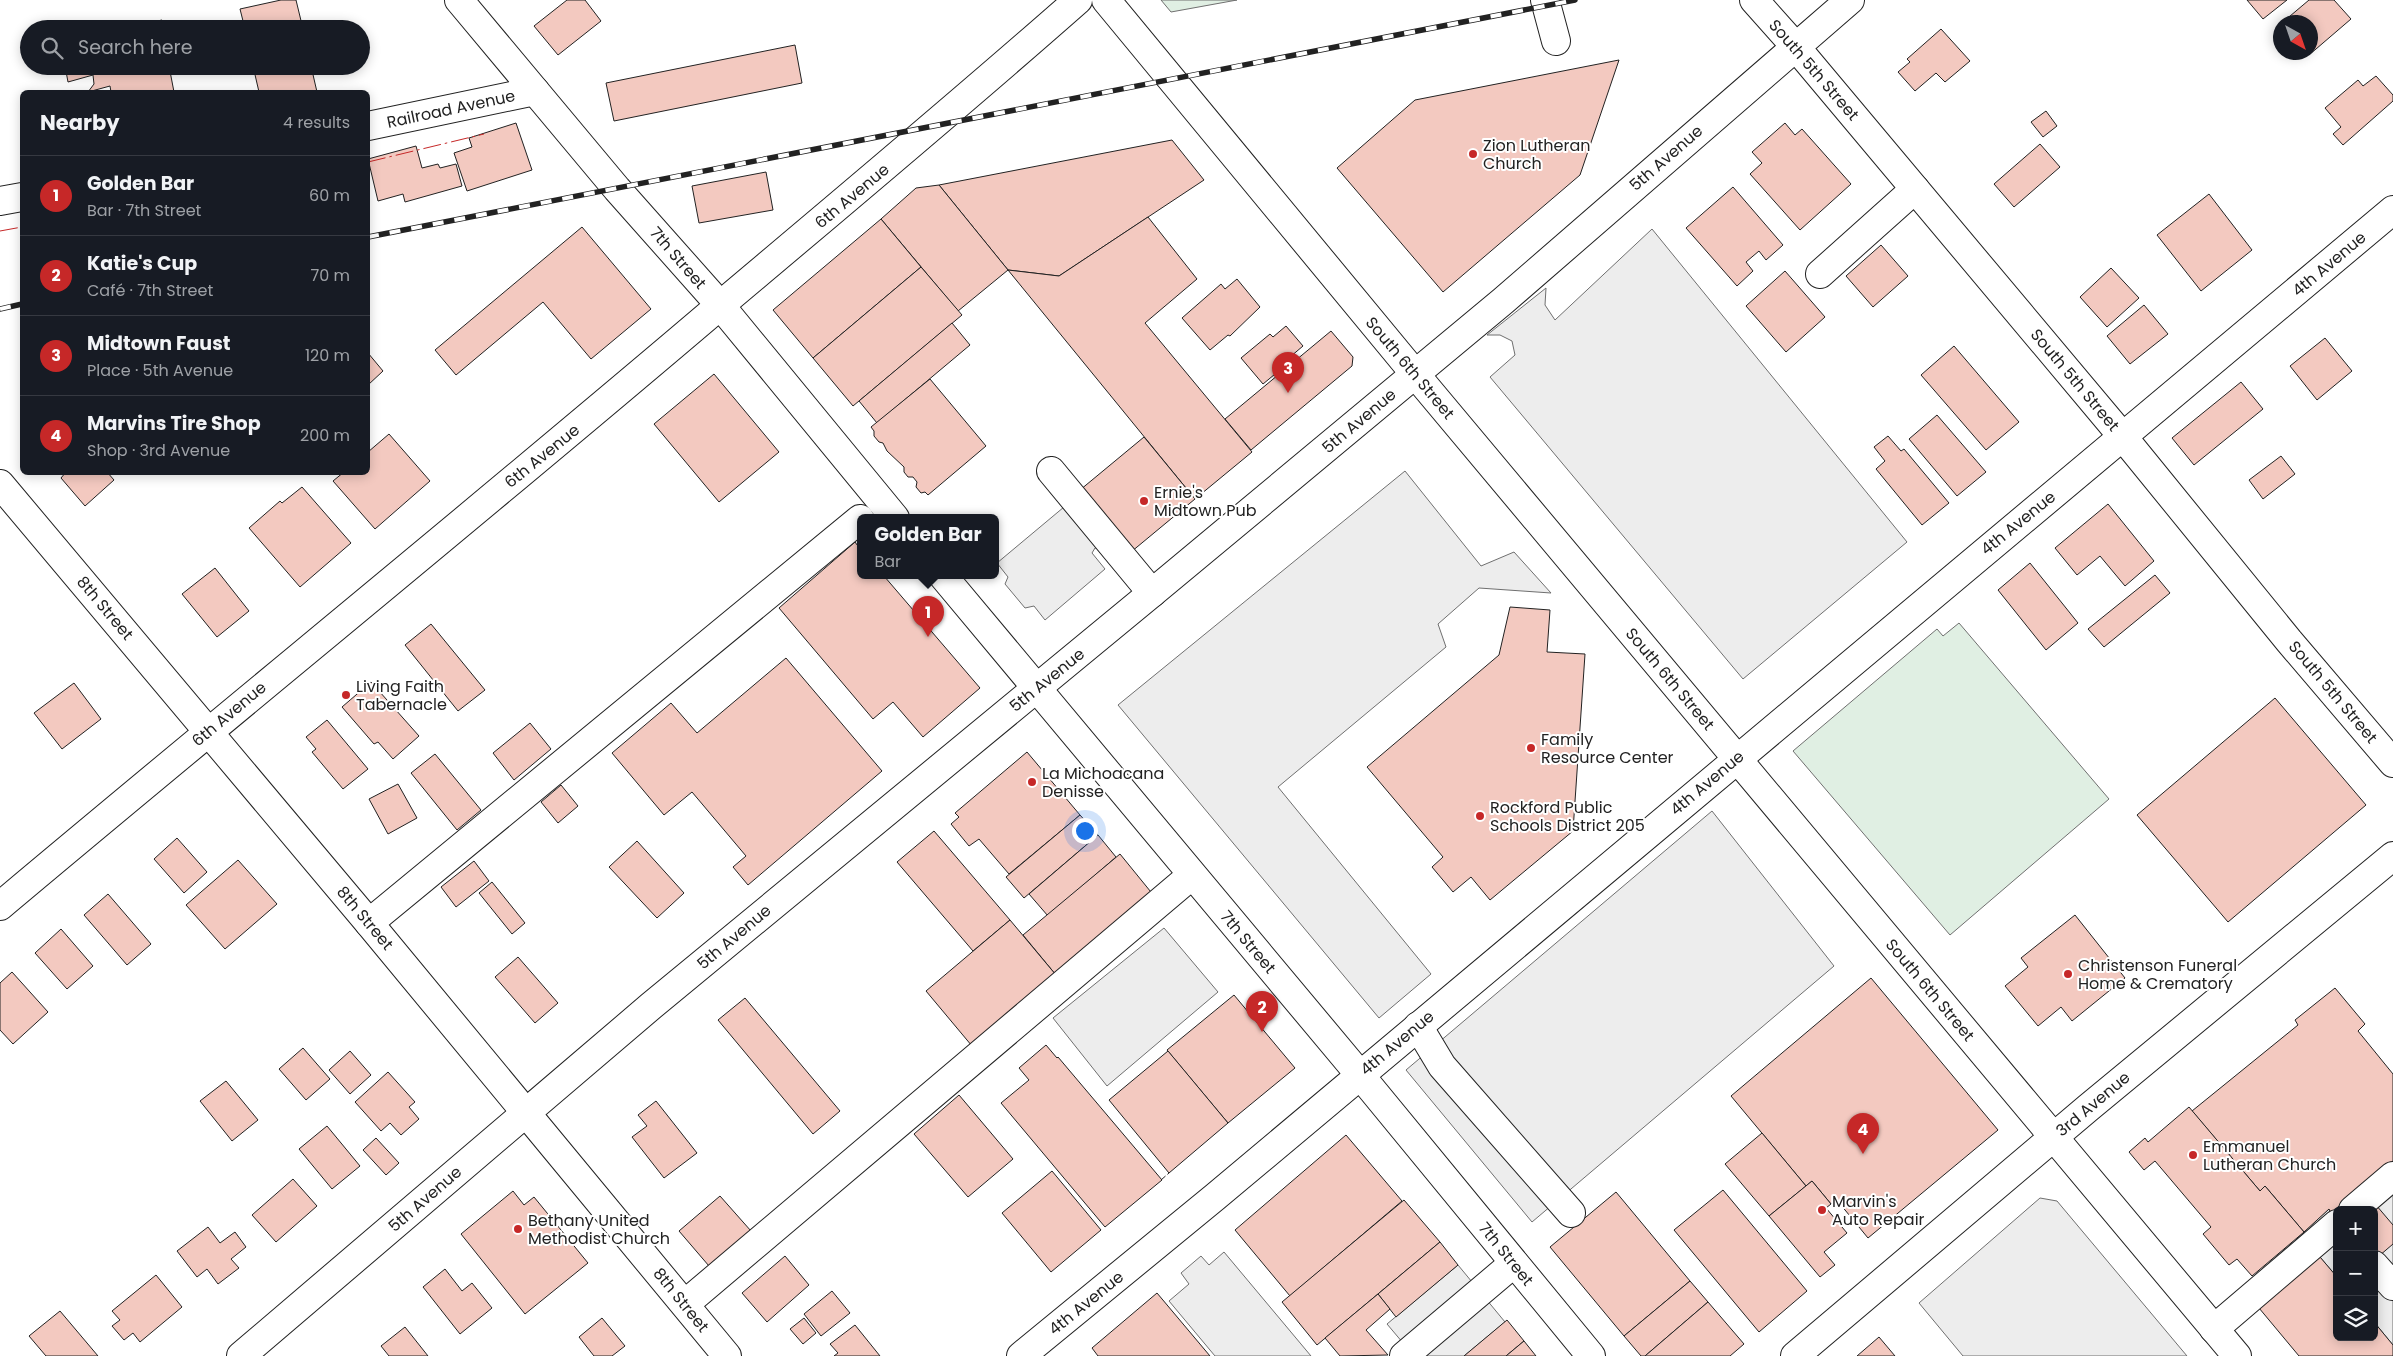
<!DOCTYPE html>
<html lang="en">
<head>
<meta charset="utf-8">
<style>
  body { margin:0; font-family:Poppins,sans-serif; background:#242831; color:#f1f3f6 }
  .controls { position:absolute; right:15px; bottom:15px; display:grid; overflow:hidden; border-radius:8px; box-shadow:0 2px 12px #0003 }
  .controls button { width:45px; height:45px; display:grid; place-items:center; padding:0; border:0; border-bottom:1px solid #363941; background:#171b24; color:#f1f3f6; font:25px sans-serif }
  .compass { position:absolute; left:2273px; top:15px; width:45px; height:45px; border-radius:50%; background:#171b24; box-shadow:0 2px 12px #0003; rotate:140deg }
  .you { position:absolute; left:1084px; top:830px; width:18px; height:18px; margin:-12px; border:4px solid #fff; border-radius:50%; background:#1a73e8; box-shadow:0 0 0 8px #1a73e833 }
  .badge { display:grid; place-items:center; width:32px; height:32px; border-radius:50%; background:#c62828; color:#fff; font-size:16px; font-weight:700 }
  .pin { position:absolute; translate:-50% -41px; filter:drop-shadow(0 1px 2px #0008) }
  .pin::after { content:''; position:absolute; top:26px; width:18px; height:15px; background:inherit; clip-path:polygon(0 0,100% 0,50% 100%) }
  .popup { position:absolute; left:857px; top:514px; width:142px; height:65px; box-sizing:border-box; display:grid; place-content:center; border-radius:8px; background:#171b24; filter:drop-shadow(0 1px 4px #0005); font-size:16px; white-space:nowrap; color:#9ea1a6 }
  .popup b { font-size:19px; color:#f1f3f6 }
  .popup::after { content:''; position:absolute; left:50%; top:100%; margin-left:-10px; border:10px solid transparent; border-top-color:#171b24 }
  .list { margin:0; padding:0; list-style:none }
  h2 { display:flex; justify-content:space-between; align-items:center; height:65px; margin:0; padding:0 20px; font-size:21px }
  h2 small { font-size:16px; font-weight:400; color:#9ea1a6 }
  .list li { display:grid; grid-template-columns:32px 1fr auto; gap:15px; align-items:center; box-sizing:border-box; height:80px; padding:0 20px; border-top:1px solid #363941 }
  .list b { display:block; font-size:19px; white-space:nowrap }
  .list p { margin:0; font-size:16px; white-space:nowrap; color:#9ea1a6 }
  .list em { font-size:16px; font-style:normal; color:#9ea1a6 }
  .icon { flex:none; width:28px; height:28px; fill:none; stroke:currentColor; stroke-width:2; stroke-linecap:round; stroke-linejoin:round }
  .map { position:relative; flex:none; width:2393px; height:1356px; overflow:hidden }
  .search { position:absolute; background:#171b24; box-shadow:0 2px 12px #0003; left:20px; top:20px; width:350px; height:55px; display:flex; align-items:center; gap:12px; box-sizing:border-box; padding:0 18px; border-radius:28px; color:#9ea1a6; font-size:19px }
  .panel { position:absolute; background:#171b24; box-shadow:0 2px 12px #0003; left:20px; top:90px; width:350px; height:385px; border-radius:8px }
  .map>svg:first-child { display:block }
  .green { fill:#e0efe3; stroke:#6f6f6f }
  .parking { fill:#ededed; stroke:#6f6f6f }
  .building { fill:#f3c9c0; stroke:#222 }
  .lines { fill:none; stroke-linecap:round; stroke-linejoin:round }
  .minor-casing { stroke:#222; stroke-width:30 }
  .major-casing { stroke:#222; stroke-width:30 }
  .minor { stroke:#fff; stroke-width:28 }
  .major { stroke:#fff; stroke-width:28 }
  .rail-casing { stroke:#222; stroke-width:5.5 }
  .rail { stroke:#fff; stroke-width:4; stroke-dasharray:11; stroke-linecap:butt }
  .fence { stroke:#222; stroke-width:1; stroke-dasharray:6 2.5; stroke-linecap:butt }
  .power { stroke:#c62828; stroke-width:1; stroke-dasharray:18 4 2.5 4; stroke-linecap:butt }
  .poi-dot { fill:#c62828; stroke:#fff; stroke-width:2 }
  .labels { text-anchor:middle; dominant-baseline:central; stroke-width:4; stroke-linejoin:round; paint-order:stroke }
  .street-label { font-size:16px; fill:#222; stroke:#fff }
  .poi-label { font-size:16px; fill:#222; stroke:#fff; text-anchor:start }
</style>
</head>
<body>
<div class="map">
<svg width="2393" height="1356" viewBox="0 0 2393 1356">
  <rect width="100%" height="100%" fill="#fff"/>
  <!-- green -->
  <g class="green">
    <polygon points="1161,0 1237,0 1171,12"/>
    <polygon points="1959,623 2109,799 1950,935 1793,751 1937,629 1943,636"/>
  </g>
  <!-- parking -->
  <g class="parking">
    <polygon points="1652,229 1907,542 1743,679 1490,377 1515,355 1512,341 1500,335 1487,335 1546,288 1545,305 1555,320"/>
    <polygon points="1405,471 1481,566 1514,552 1551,593 1479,588 1438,624 1446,647 1278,787 1431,974 1379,1018 1118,705"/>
    <polygon points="1064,507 1100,549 1095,548 1092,553 1105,569 1045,620 1034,606 1025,608 1005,584 1008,577 997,563"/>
    <polygon points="1712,811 1834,966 1532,1222 1406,1070"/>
    <polygon points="1164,928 1218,992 1107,1086 1053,1018"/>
    <polygon points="2393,1161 2393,1345 2374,1322 2374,1210 2337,1210 2337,1277 2320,1257 2297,1238 2329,1209 2331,1212"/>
    <polygon points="2040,1198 2057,1201 2187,1356 1963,1356 1919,1303"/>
    <polygon points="1224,1252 1311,1356 1215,1356 1169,1301 1189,1284 1181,1273 1201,1256 1209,1265"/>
    <polygon points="1458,1265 1505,1322 1464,1356 1414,1356 1387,1324"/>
  </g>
  <!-- building -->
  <g class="building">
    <polygon points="281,0 296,0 303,29 245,29 240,9"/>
    <polygon points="567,0 585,0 601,21 558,55 534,26"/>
    <polygon points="2247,0 2287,0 2263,19"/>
    <polygon points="2309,0 2334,0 2351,19 2309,55 2306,52 2310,52 2310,22 2283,22"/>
    <polygon points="162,20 163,29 119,29"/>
    <polygon points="1941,29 1970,61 1945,82 1936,73 1915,91 1898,72 1910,62 1907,59"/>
    <polygon points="795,45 802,83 614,121 606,83"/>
    <polygon points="1619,60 1580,175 1443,292 1337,168 1415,100"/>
    <polygon points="65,66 169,66 174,92 111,92 110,86 88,92 94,84 93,75 68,82"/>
    <polygon points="253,66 311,66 317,92 259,92"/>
    <polygon points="2376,76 2393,95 2393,101 2343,145 2333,134 2341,127 2325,108 2358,80 2363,86"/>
    <polygon points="2046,111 2057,126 2043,137 2031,122"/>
    <polygon points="516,123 532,170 467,191 454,153 472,147 469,138"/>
    <polygon points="1785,123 1795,135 1802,129 1851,184 1800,230 1750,174 1762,163 1752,152"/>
    <polygon points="1172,140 1204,180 1059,276 1008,270 939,185"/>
    <polygon points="2040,144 2060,167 2014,207 1994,184"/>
    <polygon points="416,146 422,168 438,164 440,168 456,164 462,186 405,202 403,194 378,201 368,159"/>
    <polygon points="766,172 773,210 699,223 692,186"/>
    <polygon points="939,185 1008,270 958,311 881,219 916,188"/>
    <polygon points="1733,187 1783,245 1766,260 1759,251 1746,262 1753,271 1737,286 1686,228"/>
    <polygon points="2209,194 2252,250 2201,291 2157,235"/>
    <polygon points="1148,217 1197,279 1145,323 1252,452 1195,499 1008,270 1059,276"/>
    <polygon points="881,219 921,267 813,358 773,310"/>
    <polygon points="582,227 651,309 591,359 543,302 456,375 435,350"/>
    <polygon points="1881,245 1908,276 1873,307 1846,276"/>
    <polygon points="921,267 962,315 853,406 813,358"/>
    <polygon points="2111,268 2139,298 2107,327 2080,297"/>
    <polygon points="1785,271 1825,317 1786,352 1746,306"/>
    <polygon points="1237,279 1260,307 1230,336 1228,335 1210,350 1182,318 1221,284 1225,289"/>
    <polygon points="2144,305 2168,334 2130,364 2107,336"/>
    <polygon points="952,323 970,345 877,423 859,401"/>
    <polygon points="1286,326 1303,346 1290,357 1292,360 1263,384 1241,358 1270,334 1273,337"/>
    <polygon points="1331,331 1353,357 1352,366 1251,450 1225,419"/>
    <polygon points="2325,338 2352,371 2317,400 2290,366"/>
    <polygon points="1954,346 2019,422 1986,450 1921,375"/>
    <polygon points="368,353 383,371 368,385"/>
    <polygon points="714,374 779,452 719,502 654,424"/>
    <polygon points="930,379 986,446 928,495 925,492 921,493 916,487 917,482 913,477 908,477 904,472 904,467 887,451 883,443 879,442 874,436 874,431 871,427"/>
    <polygon points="2241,382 2263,409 2194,465 2172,438"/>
    <polygon points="1937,415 1986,472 1957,496 1909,439"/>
    <polygon points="389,434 430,481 375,529 333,481 344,472 368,472 368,452"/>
    <polygon points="1888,436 1901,451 1904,449 1949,503 1922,525 1876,469 1885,461 1874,447"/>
    <polygon points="1144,437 1195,499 1131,552 1080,490"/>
    <polygon points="2281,456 2295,474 2263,499 2249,480"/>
    <polygon points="66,472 107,472 114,480 85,506 61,478"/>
    <polygon points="302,487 351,543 300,587 249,528 280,501 282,503"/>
    <polygon points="2108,504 2154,561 2125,586 2100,556 2077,575 2055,548"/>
    <polygon points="855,542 860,549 860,576 884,576 980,688 923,737 893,702 873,719 779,608"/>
    <polygon points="2030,563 2078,623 2046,650 1998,590"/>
    <polygon points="215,568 249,611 217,637 182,594"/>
    <polygon points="2155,575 2170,593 2104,647 2088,629"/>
    <polygon points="1510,607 1550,610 1547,652 1585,654 1573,831 1490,900 1471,877 1453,892 1432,867 1443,857 1367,767 1499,655"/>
    <polygon points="431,624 485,690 458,711 405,645"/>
    <polygon points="786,658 882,771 748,885 733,867 746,856 692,792 664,815 612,753 671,703 697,733"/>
    <polygon points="371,682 419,736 393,759 378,742 374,744 342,707"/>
    <polygon points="74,683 101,719 62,749 34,713"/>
    <polygon points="2275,698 2366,805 2228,922 2137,815"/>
    <polygon points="327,720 368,769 343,789 312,752 316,749 306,737"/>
    <polygon points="530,723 551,749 514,780 493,753"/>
    <polygon points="1027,752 1080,815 1009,874 979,839 969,846 951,824 959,817 955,813"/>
    <polygon points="435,754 481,810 457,830 411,773"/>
    <polygon points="398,784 417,818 388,834 369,799"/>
    <polygon points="561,785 578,806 558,823 541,802"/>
    <polygon points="1080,815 1098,835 1024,898 1006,877"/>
    <polygon points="934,831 1010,920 973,951 897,862"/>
    <polygon points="1098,835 1116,857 1048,916 1029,894"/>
    <polygon points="177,838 207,872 184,893 154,859"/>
    <polygon points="637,841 684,893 657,918 609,867"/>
    <polygon points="1120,854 1155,897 1056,975 1023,935"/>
    <polygon points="238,860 277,904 225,949 186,905"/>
    <polygon points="474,861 489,881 456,907 441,887"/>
    <polygon points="492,882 525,923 512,934 479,893"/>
    <polygon points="108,894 151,944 127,965 84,915"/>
    <polygon points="2075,915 2125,978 2072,1021 2061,1007 2038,1026 2005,986 2028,967 2021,958"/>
    <polygon points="1010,920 1056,975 972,1046 926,991"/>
    <polygon points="61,929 93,966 67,989 35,953"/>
    <polygon points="518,957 558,1003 535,1023 495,977"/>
    <polygon points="12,972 48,1012 13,1044 0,1030 0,983"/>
    <polygon points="1871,978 1998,1130 1868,1238 1836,1199 1831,1204 1812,1181 1806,1186 1731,1096"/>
    <polygon points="2335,988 2365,1024 2358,1031 2393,1074 2393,1161 2331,1213 2329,1209 2304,1232 2265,1186 2260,1191 2192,1111 2298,1025 2295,1020"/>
    <polygon points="1234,995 1295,1068 1228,1123 1167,1050"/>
    <polygon points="745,998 840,1111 813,1134 718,1020"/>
    <polygon points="1046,1045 1057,1058 1058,1057 1162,1180 1105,1227 1001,1103 1029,1080 1019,1068"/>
    <polygon points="303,1048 330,1079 306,1100 279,1069"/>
    <polygon points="350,1051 371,1075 350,1094 329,1070"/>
    <polygon points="1168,1051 1228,1123 1169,1173 1109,1100"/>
    <polygon points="388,1072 415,1102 409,1107 419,1119 401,1135 390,1123 381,1131 355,1102"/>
    <polygon points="226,1081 258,1120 232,1141 200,1101"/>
    <polygon points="959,1095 1013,1159 968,1197 914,1134"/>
    <polygon points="656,1101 697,1153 664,1178 632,1137 647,1126 638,1115"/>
    <polygon points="2189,1107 2260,1191 2265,1186 2304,1232 2252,1276 2237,1259 2229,1265 2203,1234 2211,1227 2155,1161 2144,1170 2129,1152 2145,1138 2148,1142"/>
    <polygon points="327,1126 360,1166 332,1189 299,1149"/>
    <polygon points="1762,1133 1806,1186 1769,1216 1725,1164"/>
    <polygon points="1346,1135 1402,1201 1290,1296 1235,1230"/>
    <polygon points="376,1138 399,1163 386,1175 363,1150"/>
    <polygon points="1052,1171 1101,1230 1051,1272 1002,1213"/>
    <polygon points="293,1179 317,1206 276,1242 252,1215"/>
    <polygon points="1812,1181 1831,1204 1826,1208 1847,1233 1824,1252 1835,1265 1820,1277 1769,1216"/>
    <polygon points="1723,1190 1807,1291 1759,1332 1674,1230"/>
    <polygon points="513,1191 524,1205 534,1197 588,1263 525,1314 461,1234"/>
    <polygon points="1616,1192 1690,1281 1624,1336 1550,1247"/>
    <polygon points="720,1196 751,1231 709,1266 679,1231"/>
    <polygon points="1404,1200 1440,1242 1317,1345 1282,1302"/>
    <polygon points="2376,1205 2393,1225 2393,1244 2379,1256 2374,1250"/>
    <polygon points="208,1227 220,1243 235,1232 246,1247 231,1259 239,1268 218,1284 207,1269 197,1277 177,1251"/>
    <polygon points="1440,1242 1458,1265 1396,1317 1378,1294"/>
    <polygon points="785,1256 809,1285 767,1322 742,1293"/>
    <polygon points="2320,1257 2337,1277 2337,1337 2374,1337 2374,1322 2393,1345 2393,1356 2299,1356 2259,1308"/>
    <polygon points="445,1269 462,1291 472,1283 492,1308 460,1334 423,1287"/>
    <polygon points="156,1275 182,1307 140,1342 133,1333 124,1340 112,1326 120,1320 112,1311"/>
    <polygon points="1690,1281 1708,1302 1645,1356 1641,1356 1624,1336"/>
    <polygon points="832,1291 850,1313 821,1336 804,1314"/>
    <polygon points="1157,1293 1210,1356 1098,1356 1092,1348"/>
    <polygon points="1378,1294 1390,1309 1366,1330 1388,1355 1340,1356 1325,1338"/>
    <polygon points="1708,1302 1744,1344 1730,1356 1645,1356"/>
    <polygon points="60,1311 98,1356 46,1356 29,1336"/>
    <polygon points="602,1318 625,1346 612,1356 594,1356 579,1337"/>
    <polygon points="804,1318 816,1333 803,1344 790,1329"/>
    <polygon points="1507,1320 1524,1341 1506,1356 1464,1356"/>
    <polygon points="855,1325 880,1356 834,1356 838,1353 830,1344"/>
    <polygon points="405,1327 428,1356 389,1356 381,1346"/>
    <polygon points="1879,1337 1895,1356 1857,1356"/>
    <polygon points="1524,1341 1536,1356 1506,1356"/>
  </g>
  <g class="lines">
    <!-- minor casing -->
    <g class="minor-casing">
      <g id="minor">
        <polyline points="459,0 617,189 720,305 895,518"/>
        <polyline points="1106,0 1415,374 2237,1356"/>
        <polyline points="1545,0 1556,41"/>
        <polyline points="1754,0 1795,46 2123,437 2289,641 2393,763"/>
        <polyline points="368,126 535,91"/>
        <polyline points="0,201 22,197"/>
        <polyline points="1820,274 1915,189"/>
        <polyline points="1051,471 1152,593"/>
        <polyline points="0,484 369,923 727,1356"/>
        <polyline points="943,576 1360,1075 1591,1356"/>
        <path d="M0,906C238,706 480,510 717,308C838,206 959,105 1078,0"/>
        <polyline points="369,923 860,519"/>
        <polyline points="1418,1026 1442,1066 1571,1213"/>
        <polyline points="2353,1210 2393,1176"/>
        <polyline points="2374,1265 2393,1286"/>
        <polyline points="685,1304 1192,875"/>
        <polyline points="2214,1329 2337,1224"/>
        <polyline points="1021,1356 1215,1197 2393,210"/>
        <polyline points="1404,1356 1514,1263"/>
        <polyline points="1795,1356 2088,1108 2393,856"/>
      </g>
    </g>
    <!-- major casing -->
    <g class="major-casing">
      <polyline id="major" points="241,1356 651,1006 1152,593 1503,301 1850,0"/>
    </g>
    <!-- minor -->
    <use href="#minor" class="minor"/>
    <!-- major -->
    <use href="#major" class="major"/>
    <!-- rail casing -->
    <g class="rail-casing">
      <g id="rail">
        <polyline points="368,237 1575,0"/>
        <polyline points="0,309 22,304"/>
      </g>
    </g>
    <!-- rail -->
    <use href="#rail" class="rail"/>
    <!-- fence -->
    <polyline class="fence" points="1161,1180 1169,1173"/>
    <!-- power -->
    <g class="power">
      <polyline points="368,162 484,134"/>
      <polyline points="0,231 22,227"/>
    </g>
  </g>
  <!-- markers -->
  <g class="poi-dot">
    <circle cx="1473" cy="154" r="5"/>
    <circle cx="1144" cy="501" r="5"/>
    <circle cx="346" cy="695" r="5"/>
    <circle cx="1531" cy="748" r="5"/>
    <circle cx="1032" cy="782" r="5"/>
    <circle cx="1480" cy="816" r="5"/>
    <circle cx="2068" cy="974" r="5"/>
    <circle cx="2193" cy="1155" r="5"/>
    <circle cx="1822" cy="1210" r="5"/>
    <circle cx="518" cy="1229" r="5"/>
  </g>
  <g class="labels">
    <!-- street labels -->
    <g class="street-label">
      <text transform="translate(1814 70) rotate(49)">South 5th Street</text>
      <text transform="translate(451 109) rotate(-12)">Railroad Avenue</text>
      <text transform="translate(1666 158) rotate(-41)">5th Avenue</text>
      <text transform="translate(852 196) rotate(-40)">6th Avenue</text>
      <text transform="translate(678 258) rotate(49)">7th Street</text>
      <text transform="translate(2329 264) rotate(-40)">4th Avenue</text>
      <text transform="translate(1410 368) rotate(50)">South 6th Street</text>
      <text transform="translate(2075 380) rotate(50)">South 5th Street</text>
      <text transform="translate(1359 421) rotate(-40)">5th Avenue</text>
      <text transform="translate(542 456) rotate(-39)">6th Avenue</text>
      <text transform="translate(2018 523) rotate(-39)">4th Avenue</text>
      <text transform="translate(105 608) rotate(50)">8th Street</text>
      <text transform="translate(1670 679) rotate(50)">South 6th Street</text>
      <text transform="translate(1047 680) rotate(-39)">5th Avenue</text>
      <text transform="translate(2333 692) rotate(50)">South 5th Street</text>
      <text transform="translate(229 714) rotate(-40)">6th Avenue</text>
      <text transform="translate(1707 783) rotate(-40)">4th Avenue</text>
      <text transform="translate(365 918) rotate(50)">8th Street</text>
      <text transform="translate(734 937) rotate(-40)">5th Avenue</text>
      <text transform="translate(1248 942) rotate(50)">7th Street</text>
      <text transform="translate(1930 990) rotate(50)">South 6th Street</text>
      <text transform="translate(1397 1043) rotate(-40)">4th Avenue</text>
      <text transform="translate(2093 1104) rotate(-40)">3rd Avenue</text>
      <text transform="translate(425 1199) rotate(-41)">5th Avenue</text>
      <text transform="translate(1506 1254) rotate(51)">7th Street</text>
      <text transform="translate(681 1300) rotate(51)">8th Street</text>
      <text transform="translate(1086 1303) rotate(-39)">4th Avenue</text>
    </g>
    <!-- poi labels -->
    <g class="poi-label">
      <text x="1483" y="145">Zion Lutheran<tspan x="1483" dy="18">Church</tspan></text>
      <text x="1154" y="492">Ernie's<tspan x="1154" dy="18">Midtown Pub</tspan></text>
      <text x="356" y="686">Living Faith<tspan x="356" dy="18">Tabernacle</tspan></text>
      <text x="1541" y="739">Family<tspan x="1541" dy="18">Resource Center</tspan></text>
      <text x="1042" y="773">La Michoacana<tspan x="1042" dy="18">Denisse</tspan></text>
      <text x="1490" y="807">Rockford Public<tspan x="1490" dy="18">Schools District 205</tspan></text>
      <text x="2078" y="965">Christenson Funeral<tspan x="2078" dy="18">Home &amp; Crematory</tspan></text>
      <text x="2203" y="1146">Emmanuel<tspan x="2203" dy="18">Lutheran Church</tspan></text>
      <text x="1832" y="1201">Marvin's<tspan x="1832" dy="18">Auto Repair</tspan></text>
      <text x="528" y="1220">Bethany United<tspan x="528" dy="18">Methodist Church</tspan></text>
    </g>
  </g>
</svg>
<div class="controls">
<button>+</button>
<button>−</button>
<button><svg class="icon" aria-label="layers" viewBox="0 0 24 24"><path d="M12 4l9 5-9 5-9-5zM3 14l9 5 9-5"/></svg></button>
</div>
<svg class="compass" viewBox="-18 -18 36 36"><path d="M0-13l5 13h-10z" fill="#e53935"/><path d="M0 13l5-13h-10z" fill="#9ea1a6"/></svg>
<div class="you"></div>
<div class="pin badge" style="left:928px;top:637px">1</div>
<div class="popup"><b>Golden Bar</b>Bar</div>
<div class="pin badge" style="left:1262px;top:1032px">2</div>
<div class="pin badge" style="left:1288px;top:393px">3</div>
<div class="pin badge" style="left:1863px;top:1154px">4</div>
<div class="search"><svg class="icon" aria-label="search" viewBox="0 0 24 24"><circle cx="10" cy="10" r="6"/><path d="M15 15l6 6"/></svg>Search here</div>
<section class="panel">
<h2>Nearby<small>4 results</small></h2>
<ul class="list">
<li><span class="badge">1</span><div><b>Golden Bar</b><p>Bar · 7th Street</p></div><em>60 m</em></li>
<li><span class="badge">2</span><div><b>Katie's Cup</b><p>Café · 7th Street</p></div><em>70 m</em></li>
<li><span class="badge">3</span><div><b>Midtown Faust</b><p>Place · 5th Avenue</p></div><em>120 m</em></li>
<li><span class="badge">4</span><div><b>Marvins Tire Shop</b><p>Shop · 3rd Avenue</p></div><em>200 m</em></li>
</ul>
</section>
</div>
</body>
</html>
